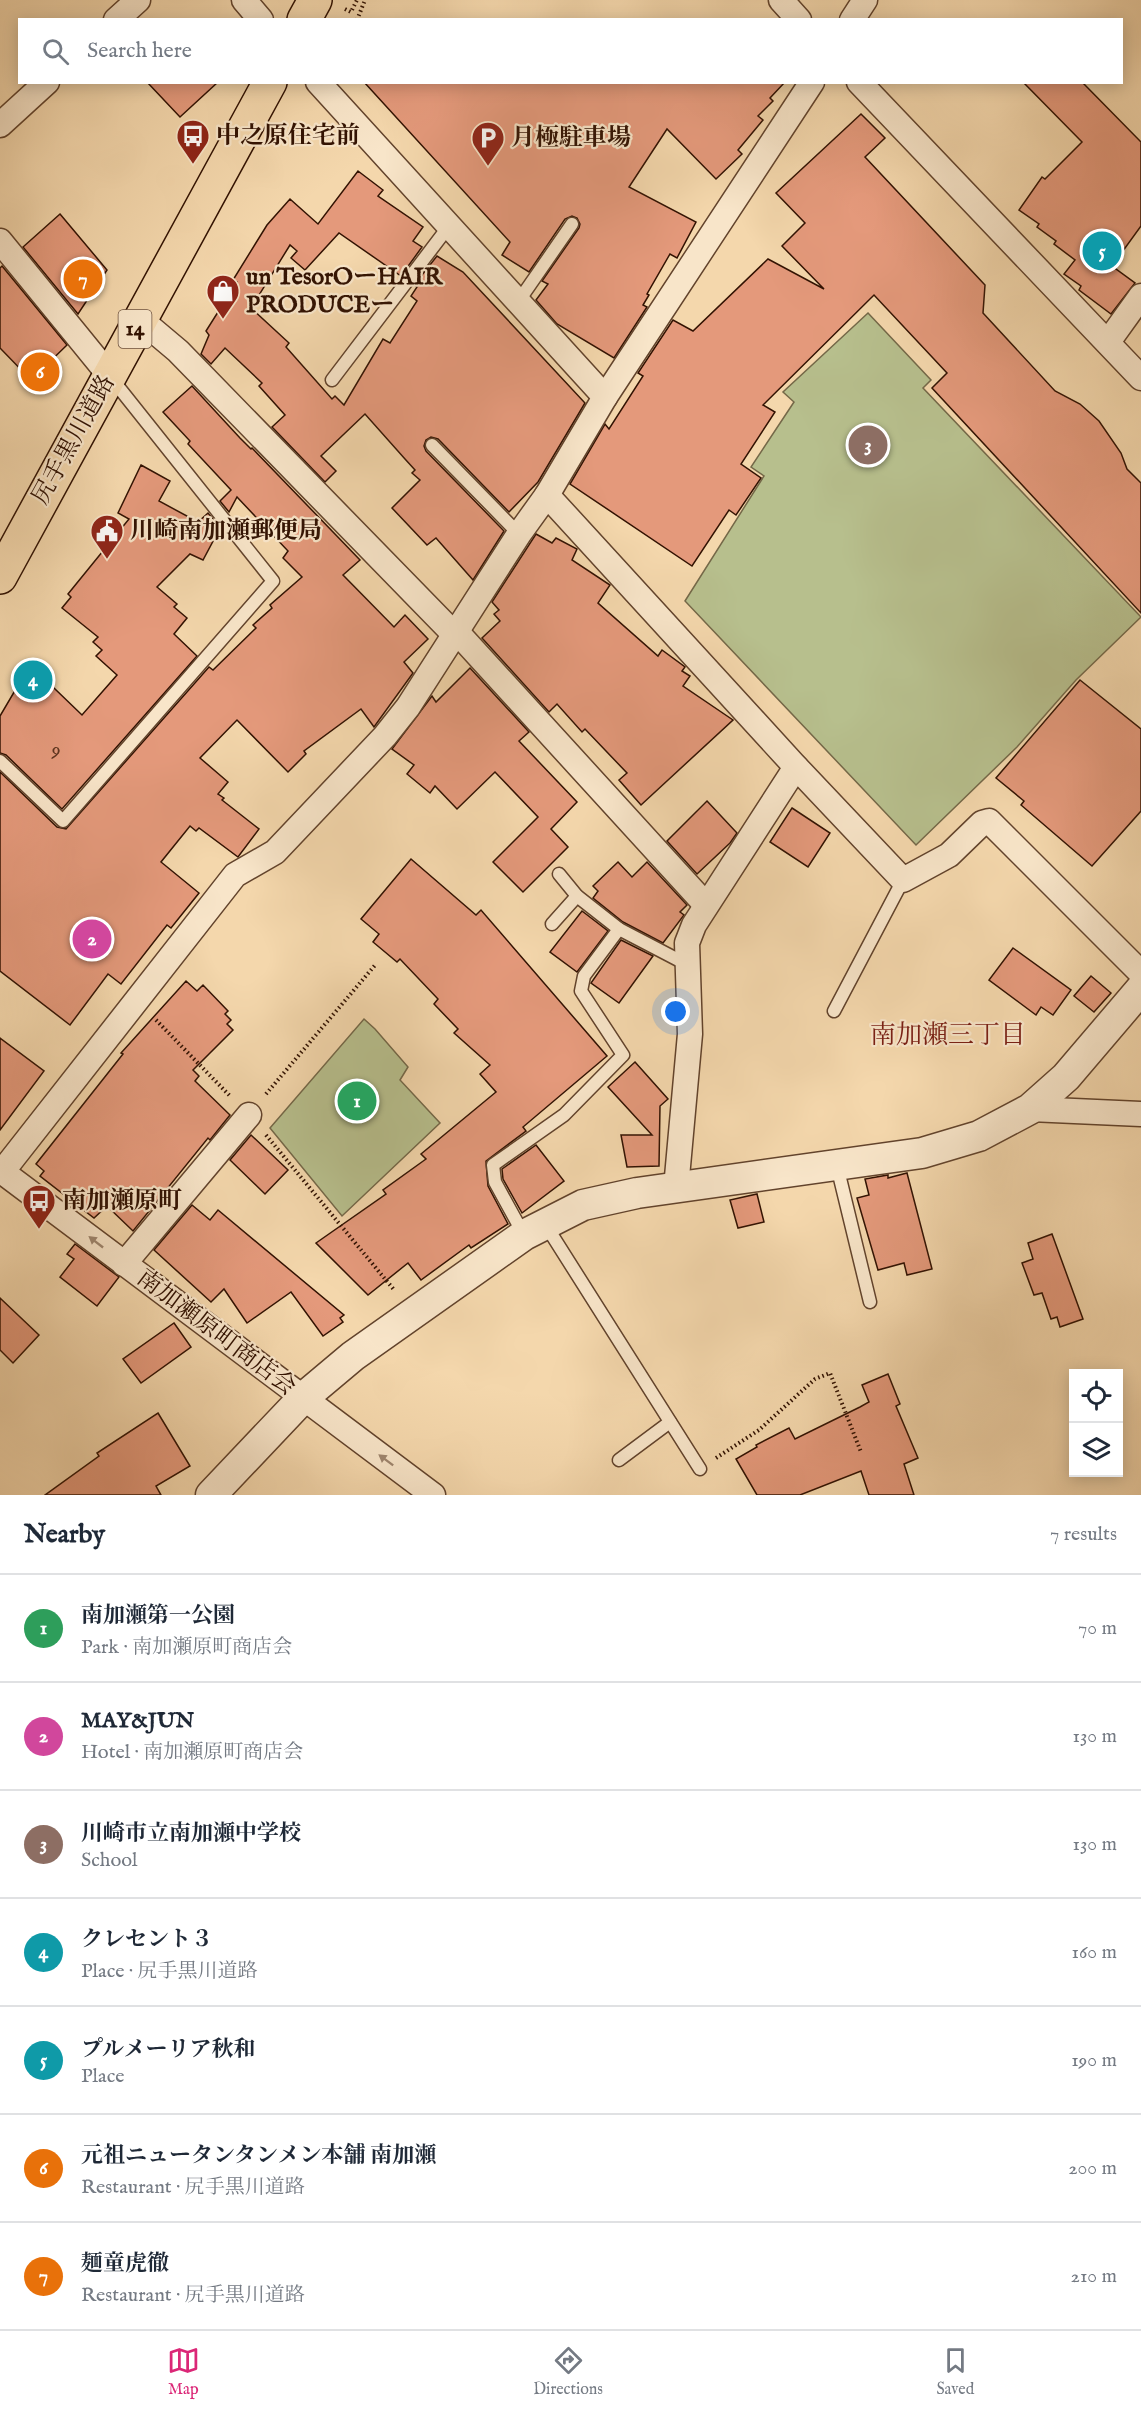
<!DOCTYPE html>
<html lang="en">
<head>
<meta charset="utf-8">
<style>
  body { margin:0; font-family:"IM FELL English","Noto Serif JP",serif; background:#f2f2f3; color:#1f2937 }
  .controls { position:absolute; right:18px; bottom:18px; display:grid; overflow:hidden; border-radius:0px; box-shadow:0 3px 15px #0003 }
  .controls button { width:54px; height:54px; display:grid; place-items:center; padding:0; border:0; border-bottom:2px solid #e0e1e3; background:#fff; color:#1f2937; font:30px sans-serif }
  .you { position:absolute; left:676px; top:1012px; width:21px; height:21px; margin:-15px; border:4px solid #fff; border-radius:50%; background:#1a73e8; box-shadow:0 0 0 9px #1a73e833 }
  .badge { display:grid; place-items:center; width:39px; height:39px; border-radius:50%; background:#db2777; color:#fff; font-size:20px; font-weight:700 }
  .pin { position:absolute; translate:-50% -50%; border:3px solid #fff; box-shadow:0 2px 6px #0006 }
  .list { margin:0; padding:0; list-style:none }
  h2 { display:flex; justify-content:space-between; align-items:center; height:78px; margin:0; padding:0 24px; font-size:26px }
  h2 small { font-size:20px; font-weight:400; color:#747a83 }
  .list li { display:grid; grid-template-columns:39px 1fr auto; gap:18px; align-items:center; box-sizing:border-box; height:108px; padding:0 24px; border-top:2px solid #e0e1e3 }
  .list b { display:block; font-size:22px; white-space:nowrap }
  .list p { margin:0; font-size:20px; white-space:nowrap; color:#747a83 }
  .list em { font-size:20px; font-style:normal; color:#747a83 }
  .icon { flex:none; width:33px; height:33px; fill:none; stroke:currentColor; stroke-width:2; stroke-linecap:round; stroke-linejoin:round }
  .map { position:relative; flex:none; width:1141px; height:1495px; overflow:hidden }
  .search { position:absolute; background:#fff; box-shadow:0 3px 15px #0003; left:18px; right:18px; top:18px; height:66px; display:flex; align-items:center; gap:15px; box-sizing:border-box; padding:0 21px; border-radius:0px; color:#747a83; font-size:22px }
  .sheet { height:834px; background:#fff }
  nav { display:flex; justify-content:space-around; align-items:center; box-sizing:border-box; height:84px; border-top:2px solid #e0e1e3; background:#fff; font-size:16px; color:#747a83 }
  nav a { display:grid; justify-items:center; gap:3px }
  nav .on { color:#db2777 }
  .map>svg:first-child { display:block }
  .green { fill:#b7bf8d; stroke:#746848; stroke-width:1.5 }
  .building { fill:#e4997b; stroke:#321202; stroke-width:1.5 }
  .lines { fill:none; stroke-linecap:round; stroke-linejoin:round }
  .service-casing { stroke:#62432c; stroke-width:15 }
  .minor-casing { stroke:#62432c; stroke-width:27 }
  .tertiary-casing { stroke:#62432c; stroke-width:33 }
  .primary-casing { stroke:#321202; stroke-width:36 }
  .path { stroke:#321202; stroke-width:4; stroke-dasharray:1.5 3; stroke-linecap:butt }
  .service { stroke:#f8e5c9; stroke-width:12 }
  .minor { stroke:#f8e5c9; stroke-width:24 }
  .tertiary { stroke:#f8e5c9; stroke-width:30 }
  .primary { stroke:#f4d7ac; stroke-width:33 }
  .oneway { fill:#9f866f }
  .labels { text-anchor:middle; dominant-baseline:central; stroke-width:4.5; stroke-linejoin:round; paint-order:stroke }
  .number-label { font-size:21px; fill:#5e3420 }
  .shield { fill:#f8e5c9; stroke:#6d513e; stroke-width:1.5 }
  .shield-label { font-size:22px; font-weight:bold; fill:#321202 }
  .poi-label { font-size:24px; font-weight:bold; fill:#321202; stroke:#f8e5c9; text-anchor:start }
  .street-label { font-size:24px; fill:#321202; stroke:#f8e5c9 }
  .neighbourhood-label { font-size:26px; fill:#7a1f14; stroke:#f8e5c9 }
</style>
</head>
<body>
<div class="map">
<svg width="1141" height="1495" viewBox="0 0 1141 1495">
  <rect width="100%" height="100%" fill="#f4d7ac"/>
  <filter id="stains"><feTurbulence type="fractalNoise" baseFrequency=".00333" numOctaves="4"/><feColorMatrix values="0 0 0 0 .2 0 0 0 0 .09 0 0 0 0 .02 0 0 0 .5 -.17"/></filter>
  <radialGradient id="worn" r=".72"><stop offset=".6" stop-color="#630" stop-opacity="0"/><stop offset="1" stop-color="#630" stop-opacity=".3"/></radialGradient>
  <!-- green -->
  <g class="green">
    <polygon points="868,313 931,380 923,388 1141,617 1076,680 1017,747 916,845 685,601 764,476 751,467 794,402 783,392"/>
    <polygon points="364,1019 375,1029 408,1067 400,1080 440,1123 342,1216 270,1128"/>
  </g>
  <!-- building -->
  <g class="building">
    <polygon points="147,82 218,82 180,117"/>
    <polygon points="364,82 785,82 770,98 773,101 758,116 763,120 738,150 742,154 716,179 667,129 629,187 696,222 677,258 670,254 647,294 649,295 643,305 647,307 614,358 557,324 536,300 548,284 542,281 579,228 580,224 577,218 572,216 565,219 529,272 502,255 510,242"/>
    <polygon points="1023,82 1082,82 1141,142 1141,226 1112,266 1135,283 1111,314 1079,290 1081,286 1064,274 1075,260 1054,244 1056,241 1037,227 1039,224 1019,210 1042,177 1045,179 1082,142"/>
    <polygon points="861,114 885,138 865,157 985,285 983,313 1055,391 1080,404 1099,421 1121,453 1127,469 1141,483 1141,613 932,388 947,373 874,295 763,405 775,412 741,464 761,478 736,515 729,510 692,566 570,484 605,424 609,429 643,376 638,373 673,320 693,331 768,259 824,289 782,246 805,223 776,193"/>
    <polygon points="358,171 383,190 378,196 423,227 413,241 422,247 401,276 339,233 305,270 291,258 297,251 290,245 251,308 289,343 286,347 332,399 335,396 344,405 383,339 390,343 417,301 411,296 417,287 414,285 437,256 463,272 585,403 538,482 509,512 438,439 431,437 426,440 424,446 426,451 504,531 473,580 436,538 427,545 392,508 420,480 412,473 415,470 405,459 365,414 321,456 336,471 325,482 272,427 285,415 259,386 262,383 225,348 211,364 201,354 209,335 206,331 237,282 233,280 267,225 290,199 318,224"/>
    <polygon points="60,214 107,270 78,314 23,247"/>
    <polygon points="2,266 67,345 31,380 0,348 0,268"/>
    <polygon points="192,386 240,438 251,449 252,448 360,560 343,575 394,627 405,615 428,639 404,662 413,673 374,727 361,709 304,751 306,754 288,772 237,720 200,758 228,782 218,794 224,798 222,800 259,829 238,857 199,828 196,831 190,826 161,862 199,893 171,928 167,925 121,984 108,974 70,1025 0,971 0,772 57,827 66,829 209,667 213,670 256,628 253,625 272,608 270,605 302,577 283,558 288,551 237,497 229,512 220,501 231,490 188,444 190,441 163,412"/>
    <polygon points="141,465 170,481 159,501 198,522 208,513 220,528 203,560 190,554 157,587 177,604 174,607 187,618 174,634 197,656 62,809 6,755 0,753 0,716 30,665 82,715 117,675 96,656 102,650 93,642 98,637 62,608 71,597 68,594 129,519 118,513"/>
    <polygon points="536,534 552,543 556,538 577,549 572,560 610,585 598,603 658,656 662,650 685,667 682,671 690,676 683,686 733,720 641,805 619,780 627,773 585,729 582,732 557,704 549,712 482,638 500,621 494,614 499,610 492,602"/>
    <polygon points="470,668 529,732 519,741 577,802 551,829 568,847 523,892 493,862 538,817 495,772 457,809 435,786 430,793 407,774 414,765 392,749 432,696 436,702"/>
    <polygon points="1080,680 1141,729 1141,811 1092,866 1021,805 1024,801 996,778"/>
    <polygon points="707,801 737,833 730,843 697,874 667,841"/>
    <polygon points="792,808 830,833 808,867 770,842"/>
    <polygon points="411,859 476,915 481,910 607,1056 523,1127 526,1131 486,1161 488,1186 508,1224 471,1248 469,1245 421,1280 408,1263 368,1295 316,1243 386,1194 383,1190 426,1159 421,1154 496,1092 480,1074 490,1065 454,1033 458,1029 434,1004 438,999 400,959 397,962 373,942 379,934 361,919"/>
    <polygon points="618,862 632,877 647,862 687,905 680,912 684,915 663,943 623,922 593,898 598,891 593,886"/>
    <polygon points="582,911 608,931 577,972 550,952"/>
    <polygon points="621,940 653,956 619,1003 591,983"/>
    <polygon points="1013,948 1071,990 1053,1015 1041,1007 1036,1015 989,980"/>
    <polygon points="1091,976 1111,993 1094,1012 1074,996"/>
    <polygon points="186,981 197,991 203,985 228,1011 225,1014 231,1020 227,1024 233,1030 193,1070 199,1076 195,1081 230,1115 210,1140 208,1138 133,1231 107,1206 94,1218 40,1176 44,1171 36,1164 123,1054 121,1053"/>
    <polygon points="0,1038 44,1071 0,1130"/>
    <polygon points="635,1062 668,1099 660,1106 659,1166 627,1167 621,1135 652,1135 608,1087"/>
    <polygon points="251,1135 288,1170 265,1194 230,1160"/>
    <polygon points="536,1145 564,1181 522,1213 503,1179 502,1169"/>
    <polygon points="907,1173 932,1269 907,1275 904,1263 878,1270 857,1198 869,1195 865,1179 888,1175 888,1178"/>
    <polygon points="757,1194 764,1222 738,1228 730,1200"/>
    <polygon points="192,1205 210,1220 218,1210 344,1315 340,1318 343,1322 323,1336 291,1292 247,1323 224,1289 211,1302 154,1250"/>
    <polygon points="1052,1234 1083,1319 1060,1327 1057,1317 1051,1319 1042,1293 1034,1295 1022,1263 1033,1259 1028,1243"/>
    <polygon points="75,1244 119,1277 97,1306 60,1277 74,1259 67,1254"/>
    <polygon points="0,1298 39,1335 13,1363 0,1350"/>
    <polygon points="174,1323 191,1347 141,1383 123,1359"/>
    <polygon points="888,1374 900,1404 896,1406 918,1458 904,1464 914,1495 869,1495 861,1471 800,1495 757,1495 736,1459 757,1447 756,1445 789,1428 795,1439 860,1407 869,1402 862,1385"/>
    <polygon points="158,1413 190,1466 156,1486 161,1495 45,1495 99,1456 97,1453"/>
  </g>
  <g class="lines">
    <!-- service casing -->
    <g class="service-casing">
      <g id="service">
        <polyline points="518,302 572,224"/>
        <polyline points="332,380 449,226"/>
        <polyline points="432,445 519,534"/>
        <polyline points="0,761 63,821 273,581 112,379"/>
        <polyline points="559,874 577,896 619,929"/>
        <polyline points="552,924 577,896"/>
        <polyline points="834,1011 903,880"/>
        <polyline points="837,1166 870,1302"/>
        <polyline points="545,1224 700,1469"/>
        <polyline points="524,1235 495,1182 493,1165 564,1115 623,1055 581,991 584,976 619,929 688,965"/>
        <polyline points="619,1460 670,1422"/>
      </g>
    </g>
    <!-- minor casing -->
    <g class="minor-casing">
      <g id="minor">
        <polyline points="244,0 261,20"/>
        <polyline points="781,0 799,20"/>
        <polyline points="116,20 138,0"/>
        <polyline points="852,20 865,0"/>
        <polyline points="318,82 605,397"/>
        <polyline points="859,82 1141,378"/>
        <polyline points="0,125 47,82"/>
        <polyline points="0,241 110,376"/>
        <polyline points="140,319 178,351 454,634"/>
        <polyline points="1108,342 1141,296"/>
        <polyline points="547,495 796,767 903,880 949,855 982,823 989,821 1141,973"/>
        <polyline points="456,631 706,905"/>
        <polyline points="1030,1109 1141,1114"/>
        <polyline points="0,1170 433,1495"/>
        <polyline points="2,1172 235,875 275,852 385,736 408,707 519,534 547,495 605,397 812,82"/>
        <polyline points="676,1188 690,1034 687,943 694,925 796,767"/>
        <polyline points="124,1264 249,1115"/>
      </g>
    </g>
    <!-- tertiary casing -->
    <g class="tertiary-casing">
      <polyline id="tertiary" points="211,1495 303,1398 353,1356 524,1235 583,1205 637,1193 922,1153 979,1136 1030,1109 1066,1077 1141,989"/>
    </g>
    <!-- primary casing -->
    <g class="primary-casing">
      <g id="primary">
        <polyline points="304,20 315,0"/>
        <polyline points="0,577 270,82"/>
      </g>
    </g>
    <!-- path -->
    <g class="path">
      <polyline points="345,9 351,12 357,0"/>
      <polyline points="357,20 365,0"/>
      <polyline points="156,1020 230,1096"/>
      <polyline points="266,1094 376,964"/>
      <polyline points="266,1135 395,1291"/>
      <polyline points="716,1458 759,1430 815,1379 830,1373 861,1452"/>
    </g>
    <!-- service -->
    <use href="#service" class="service"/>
    <!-- minor -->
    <use href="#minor" class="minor"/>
    <!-- tertiary -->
    <use href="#tertiary" class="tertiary"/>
    <!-- primary -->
    <use href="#primary" class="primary"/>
  </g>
  <!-- one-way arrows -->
  <defs><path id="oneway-solid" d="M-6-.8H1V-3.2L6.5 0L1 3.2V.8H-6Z" transform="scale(1.5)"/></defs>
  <g class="oneway">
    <use href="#oneway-solid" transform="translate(96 1242) rotate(-142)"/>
    <use href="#oneway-solid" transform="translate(386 1460) rotate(-143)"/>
  </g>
  <!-- icons -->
  <defs>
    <g id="bus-pin" transform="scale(1.725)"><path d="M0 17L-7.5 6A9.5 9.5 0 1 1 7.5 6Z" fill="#8f2418" stroke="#f8e5c9"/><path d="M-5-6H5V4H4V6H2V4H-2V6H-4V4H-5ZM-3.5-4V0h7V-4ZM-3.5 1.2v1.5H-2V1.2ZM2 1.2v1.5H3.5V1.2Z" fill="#fff"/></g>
    <g id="parking-pin" transform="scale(1.725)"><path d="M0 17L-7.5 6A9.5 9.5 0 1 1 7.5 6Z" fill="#8f2418" stroke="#f8e5c9"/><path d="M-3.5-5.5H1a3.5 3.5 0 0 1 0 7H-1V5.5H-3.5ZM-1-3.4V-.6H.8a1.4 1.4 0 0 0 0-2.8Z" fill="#fff"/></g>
    <g id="shop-pin" transform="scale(1.725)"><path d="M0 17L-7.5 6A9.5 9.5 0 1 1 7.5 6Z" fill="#8f2418" stroke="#f8e5c9"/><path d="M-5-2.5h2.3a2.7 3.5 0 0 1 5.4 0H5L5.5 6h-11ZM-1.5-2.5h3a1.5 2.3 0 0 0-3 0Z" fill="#fff"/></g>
    <g id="civic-pin" transform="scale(1.725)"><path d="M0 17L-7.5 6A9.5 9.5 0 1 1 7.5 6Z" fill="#8f2418" stroke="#f8e5c9"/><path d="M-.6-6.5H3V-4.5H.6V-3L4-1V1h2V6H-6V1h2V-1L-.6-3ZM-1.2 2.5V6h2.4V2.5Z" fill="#fff"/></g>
  </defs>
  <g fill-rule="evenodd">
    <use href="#bus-pin" x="193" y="136"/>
    <use href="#parking-pin" x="488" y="138"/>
    <use href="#shop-pin" x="223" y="291"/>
    <use href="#civic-pin" x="107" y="531"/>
    <use href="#bus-pin" x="39" y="1201"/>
  </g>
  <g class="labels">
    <!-- number labels -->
    <g class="number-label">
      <text x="56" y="750">9</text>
    </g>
    <!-- shield labels -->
    <rect class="shield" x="118.5" y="310" width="33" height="38" rx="4.5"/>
    <g class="shield-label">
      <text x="135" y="329">14</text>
    </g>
    <!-- poi labels -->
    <g class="poi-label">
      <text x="216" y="136">中之原住宅前</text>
      <text x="511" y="138">月極駐車場</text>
      <text x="246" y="277">un TesorOーHAIR<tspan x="246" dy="28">PRODUCEー</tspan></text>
      <text x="130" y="531">川崎南加瀬郵便局</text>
      <text x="62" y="1201">南加瀬原町</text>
    </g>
    <!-- street labels -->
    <g class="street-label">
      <text transform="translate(74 440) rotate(-61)">尻手黒川道路</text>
      <text transform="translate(216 1333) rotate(37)">南加瀬原町商店会</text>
    </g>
    <!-- neighbourhood labels -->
    <g class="neighbourhood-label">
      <text x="948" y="1035">南加瀬三丁目</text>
    </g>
  </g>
  <rect width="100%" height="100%" filter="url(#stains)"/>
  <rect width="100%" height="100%" fill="url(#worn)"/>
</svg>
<div class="controls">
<button><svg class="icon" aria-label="locate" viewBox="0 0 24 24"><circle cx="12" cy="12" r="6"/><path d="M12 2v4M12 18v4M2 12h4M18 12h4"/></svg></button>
<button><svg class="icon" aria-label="layers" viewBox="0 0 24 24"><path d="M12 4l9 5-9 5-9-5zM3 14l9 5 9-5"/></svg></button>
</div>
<div class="you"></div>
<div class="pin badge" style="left:357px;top:1101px;background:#2e9e5b">1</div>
<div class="pin badge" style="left:92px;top:939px;background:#d1479c">2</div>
<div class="pin badge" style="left:868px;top:445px;background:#8d6e63">3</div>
<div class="pin badge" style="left:33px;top:680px;background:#0f9aa8">4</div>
<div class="pin badge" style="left:1102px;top:251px;background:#0f9aa8">5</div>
<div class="pin badge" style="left:40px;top:372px;background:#e8710a">6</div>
<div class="pin badge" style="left:83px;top:279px;background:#e8710a">7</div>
<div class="search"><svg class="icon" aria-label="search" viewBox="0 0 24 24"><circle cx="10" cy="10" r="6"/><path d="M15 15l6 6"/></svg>Search here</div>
</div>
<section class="sheet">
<h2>Nearby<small>7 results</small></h2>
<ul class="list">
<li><span class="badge" style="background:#2e9e5b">1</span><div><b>南加瀬第一公園</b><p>Park · 南加瀬原町商店会</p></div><em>70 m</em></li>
<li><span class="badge" style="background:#d1479c">2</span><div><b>MAY&amp;JUN</b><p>Hotel · 南加瀬原町商店会</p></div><em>130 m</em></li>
<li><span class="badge" style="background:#8d6e63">3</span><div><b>川崎市立南加瀬中学校</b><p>School</p></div><em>130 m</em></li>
<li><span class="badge" style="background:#0f9aa8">4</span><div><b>クレセント３</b><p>Place · 尻手黒川道路</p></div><em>160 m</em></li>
<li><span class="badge" style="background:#0f9aa8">5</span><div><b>プルメーリア秋和</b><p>Place</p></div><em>190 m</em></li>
<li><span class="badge" style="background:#e8710a">6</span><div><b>元祖ニュータンタンメン本舗 南加瀬</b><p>Restaurant · 尻手黒川道路</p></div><em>200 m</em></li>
<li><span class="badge" style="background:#e8710a">7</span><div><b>麺童虎徹</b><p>Restaurant · 尻手黒川道路</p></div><em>210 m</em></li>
</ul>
</section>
<nav>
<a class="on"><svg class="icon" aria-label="map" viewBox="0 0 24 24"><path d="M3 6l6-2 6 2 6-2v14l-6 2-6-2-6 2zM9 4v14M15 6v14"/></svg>Map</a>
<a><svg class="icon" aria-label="directions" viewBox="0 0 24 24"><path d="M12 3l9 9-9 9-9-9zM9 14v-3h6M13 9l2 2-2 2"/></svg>Directions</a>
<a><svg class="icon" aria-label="saved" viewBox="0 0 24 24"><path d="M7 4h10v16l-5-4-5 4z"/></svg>Saved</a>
</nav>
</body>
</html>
